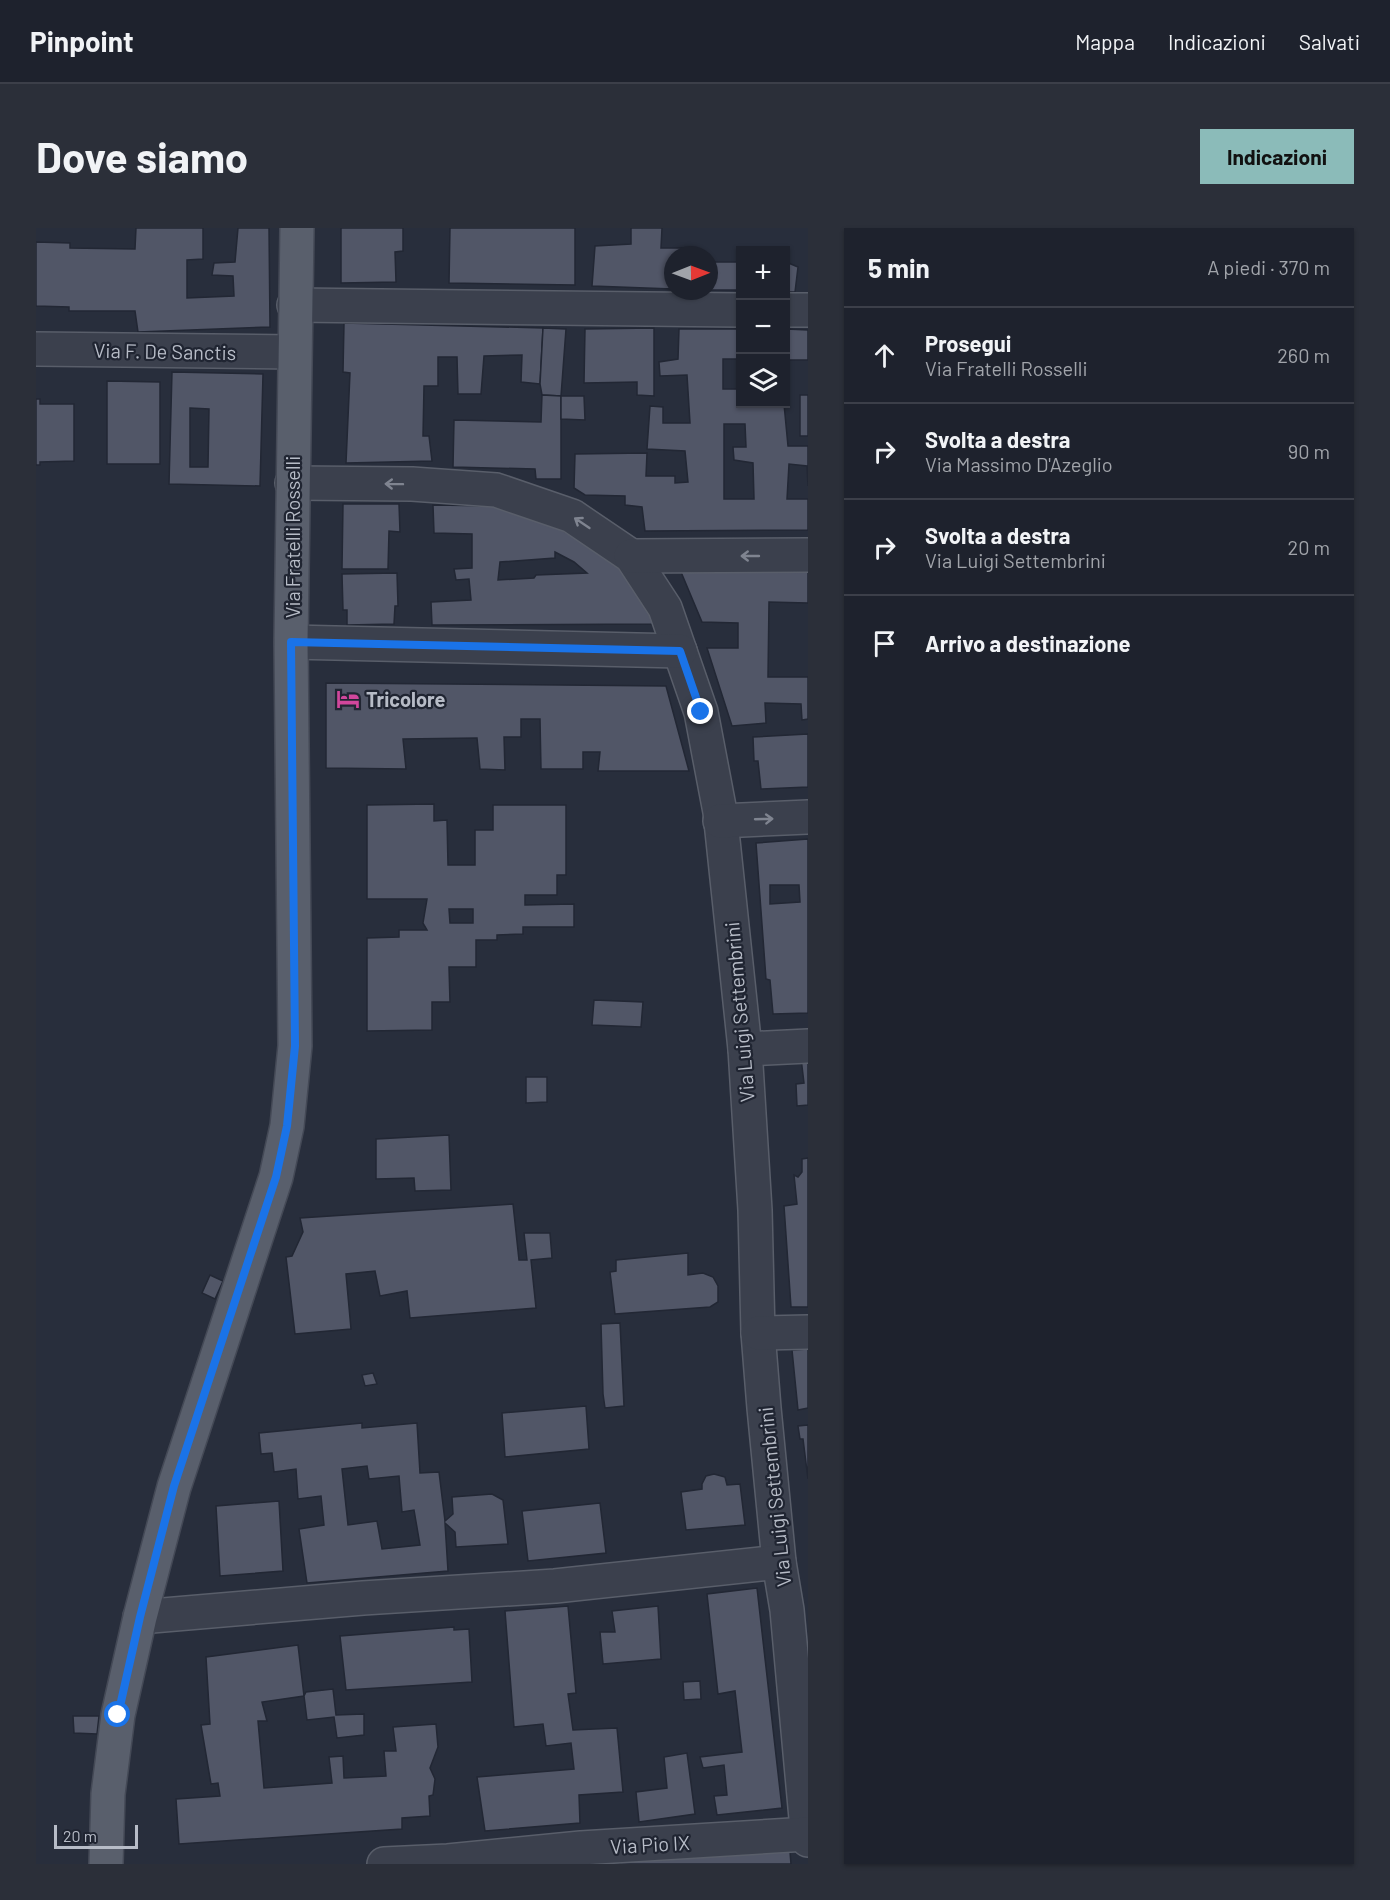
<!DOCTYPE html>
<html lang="it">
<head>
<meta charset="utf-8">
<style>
  body { margin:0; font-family:Barlow,sans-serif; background:#2b2f39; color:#f1f3f6 }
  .controls { position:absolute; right:18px; top:18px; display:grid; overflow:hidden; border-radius:0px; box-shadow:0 2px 4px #0004 }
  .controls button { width:54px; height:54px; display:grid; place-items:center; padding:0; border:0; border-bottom:2px solid #3c3f49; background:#1e222d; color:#f1f3f6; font:30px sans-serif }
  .compass { position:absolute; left:628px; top:18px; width:54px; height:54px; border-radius:50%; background:#1e222d; box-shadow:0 2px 4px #0004; rotate:89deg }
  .scale { position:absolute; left:18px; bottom:15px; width:84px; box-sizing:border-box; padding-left:6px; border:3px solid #b7bcc7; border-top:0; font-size:16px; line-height:21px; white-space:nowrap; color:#b7bcc7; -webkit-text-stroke:4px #202532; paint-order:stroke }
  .stop { position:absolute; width:18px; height:18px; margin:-14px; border:4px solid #1a73e8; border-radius:50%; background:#fff }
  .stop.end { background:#1a73e8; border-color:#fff; box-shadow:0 2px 6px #0008 }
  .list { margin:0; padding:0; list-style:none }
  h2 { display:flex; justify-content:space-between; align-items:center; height:78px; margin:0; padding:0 24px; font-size:26px }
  h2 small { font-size:20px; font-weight:400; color:#a1a4aa }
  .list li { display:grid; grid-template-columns:39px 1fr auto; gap:18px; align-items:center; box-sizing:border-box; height:96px; padding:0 24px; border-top:2px solid #3c3f49 }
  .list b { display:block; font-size:22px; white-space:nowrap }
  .list p { margin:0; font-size:20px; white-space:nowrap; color:#a1a4aa }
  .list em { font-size:20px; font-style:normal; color:#a1a4aa }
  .icon { flex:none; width:33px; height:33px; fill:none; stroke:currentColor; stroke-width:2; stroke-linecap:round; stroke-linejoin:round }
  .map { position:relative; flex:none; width:772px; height:1636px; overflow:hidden; border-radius:0px }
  header { display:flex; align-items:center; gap:36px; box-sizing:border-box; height:84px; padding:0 30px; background:#1e222d; border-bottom:2px solid #3c3f49 }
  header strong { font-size:28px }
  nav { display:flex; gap:33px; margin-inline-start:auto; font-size:21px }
  .intro { display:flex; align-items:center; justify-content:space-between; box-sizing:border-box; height:144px; padding:0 36px }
  h1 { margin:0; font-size:42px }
  .button { padding:15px 27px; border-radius:0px; background:#8bbbb9; color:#111; font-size:21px; font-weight:700 }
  main { display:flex; gap:36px; padding:0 36px }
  aside { flex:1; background:#1e222d; border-radius:0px; box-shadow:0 2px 4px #0004 }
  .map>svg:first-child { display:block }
  .building { fill:#515667; stroke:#222734; stroke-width:1.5; fill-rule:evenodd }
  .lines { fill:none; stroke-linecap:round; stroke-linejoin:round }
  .minor-casing { stroke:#595e6a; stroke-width:36 }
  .major-casing { stroke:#444956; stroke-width:36 }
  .minor { stroke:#3b404d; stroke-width:33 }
  .major { stroke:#595f6c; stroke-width:33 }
  .oneway { stroke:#7f8490 }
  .route { stroke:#1a73e8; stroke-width:8 }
  .labels { text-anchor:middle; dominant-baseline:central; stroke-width:4.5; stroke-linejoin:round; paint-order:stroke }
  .street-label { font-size:20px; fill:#b7bcc7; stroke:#202532 }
  .poi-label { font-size:20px; font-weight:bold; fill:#b7bcc7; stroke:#202532; text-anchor:start }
</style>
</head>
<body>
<header>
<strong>Pinpoint</strong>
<nav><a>Mappa</a><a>Indicazioni</a><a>Salvati</a></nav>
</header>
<div class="intro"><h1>Dove siamo</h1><a class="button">Indicazioni</a></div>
<main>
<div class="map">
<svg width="772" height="1636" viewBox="0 0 772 1636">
  <rect width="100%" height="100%" fill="#282e3c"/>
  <!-- building -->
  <g class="building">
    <polygon points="100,0 167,0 167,31 151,32 151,70 198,68 197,48 176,47 178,35 199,34 202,0 233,0 234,99 102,104 99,83 33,83 33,79 0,78 0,14 34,15 34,20 99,21"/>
    <polygon points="305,0 367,0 367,23 359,24 360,54 305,55"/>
    <polygon points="414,0 539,0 539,57 413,55"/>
    <polygon points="595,0 626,0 625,20 646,20 646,27 637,27 637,61 556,58 559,18 595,16"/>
    <rect x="673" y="34" width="31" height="28"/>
    <polygon points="750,34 762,39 759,64 750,64"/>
    <polygon points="308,95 507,100 504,156 485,154 486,127 448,128 445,166 422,166 421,129 402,129 402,158 388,158 387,208 393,208 396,233 310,235 314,145 307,144"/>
    <polygon points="507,100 530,101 525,168 506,167 504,156"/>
    <polygon points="618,100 618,168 601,167 601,154 548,155 549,101"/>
    <path d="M643,101H704V131H687V161H704V176H748L752,218H772V258L771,238L753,236L751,271H772V302L609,303L606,279L589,277V268L549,267L538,260L539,226L611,225L610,248H639V255L652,254L649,223L611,221L614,178L627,179V195H654L651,147L624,148L623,134L642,131ZM688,196H709L710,219H697L698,232L717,235L718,271H688Z"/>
    <polygon points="750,101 772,102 772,132 750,132"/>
    <path d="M136,144L227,146L224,258L133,256ZM154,180L173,181L172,239H154Z"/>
    <polygon points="71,153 124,154 124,236 71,236"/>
    <polygon points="506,167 525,168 525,251 500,251 499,241 417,239 418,192 505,194"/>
    <rect x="764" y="167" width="8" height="41"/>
    <polygon points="525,168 548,168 549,192 525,191"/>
    <polygon points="0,171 4,171 4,176 38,176 38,233 4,234 4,237 0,237"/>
    <polygon points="307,276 363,276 364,304 353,303 352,341 306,341"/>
    <path d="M397,277L463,278L520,298L580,335L621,396L396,397L395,374L435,372L433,351L420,352L418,341L436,340V306L398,305ZM519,324L538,334L551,345L500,347L498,350L462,352L464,334L519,330Z"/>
    <polygon points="645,344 772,344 772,375 733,374 732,449 772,449 772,491 766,492 765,476 729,475 730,495 696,498 671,420 702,420 702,395 666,394"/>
    <polygon points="361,345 362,378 359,378 358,396 311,397 311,382 307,382 306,346"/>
    <polygon points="290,455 630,458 653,543 562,543 564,524 547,524 547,541 505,541 504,491 485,491 485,509 468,509 469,542 444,541 441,510 367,511 370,541 290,540"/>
    <polygon points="772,506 772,559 725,561 722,533 718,533 717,509"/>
    <path d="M398,576V593L411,592L412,637H439V602H457V577H530V647H521V667H489V677L538,676V699H487V706L461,707V712H440V739H413L414,774H396V802L331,803V710L363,709V702H391L387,695L391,671H331V577ZM413,681H437V695H414Z"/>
    <path d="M772,611V785L737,786L734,752L730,751L720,615ZM734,657H763L764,674L734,676Z"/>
    <polygon points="558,772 607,774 605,799 556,797"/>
    <polygon points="765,830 772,830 772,877 761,878 760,856 768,855"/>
    <polygon points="490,849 511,849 511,874 490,875"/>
    <polygon points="413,907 415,962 379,963 378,950 340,951 340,911"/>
    <polygon points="772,930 772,1079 755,1079 748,978 761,976 758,947 762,949 766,944 766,931"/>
    <polygon points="477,976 483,1032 491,1032 488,1005 514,1005 516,1030 495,1032 500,1080 374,1090 371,1063 344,1068 339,1043 310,1046 315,1101 259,1106 250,1029 256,1028 267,1004 264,990"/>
    <polygon points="652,1025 652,1047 667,1045 677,1049 682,1058 682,1074 674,1079 579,1086 574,1044 580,1043 580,1032"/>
    <polygon points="174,1047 187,1053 179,1071 166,1065"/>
    <polygon points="584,1095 588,1178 569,1180 567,1166 565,1096"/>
    <polygon points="772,1121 772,1180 762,1182 756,1122"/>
    <polygon points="337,1145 341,1156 329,1158 326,1147"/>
    <polygon points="550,1178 553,1221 469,1229 466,1185"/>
    <path d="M326,1195V1200L381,1195L384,1245L403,1244L409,1293L417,1286L416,1269L456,1266L467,1272L472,1316L420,1319L419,1304L409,1295L412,1343L271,1355L263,1301L288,1297L285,1268L262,1271L260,1241L238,1244L236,1225L225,1226L223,1205ZM331,1238L333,1251L363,1248L366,1284L378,1282L384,1317L346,1321L341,1293L312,1297L306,1241Z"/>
    <polygon points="772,1197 772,1251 767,1211 764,1211 762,1198"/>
    <polygon points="678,1246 689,1249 691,1257 704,1256 709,1297 650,1302 645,1264 666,1261 666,1256 670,1248"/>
    <polygon points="243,1273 247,1343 184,1348 180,1278"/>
    <polygon points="564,1275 570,1325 492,1333 486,1283"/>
    <polygon points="721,1360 746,1580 681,1587 678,1568 691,1567 688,1537 667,1540 664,1529 706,1524 699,1463 682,1466 671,1366"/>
    <polygon points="532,1378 540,1465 532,1466 537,1502 581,1500 587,1564 543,1567 544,1595 449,1603 441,1549 538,1541 535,1515 510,1518 507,1496 478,1499 469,1383"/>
    <polygon points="622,1378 625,1431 567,1436 564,1404 579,1404 576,1383"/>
    <polygon points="418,1399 418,1402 433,1401 436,1454 310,1462 304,1408"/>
    <polygon points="262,1417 268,1468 226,1474 231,1493 222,1493 228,1560 296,1555 293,1529 307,1528 308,1550 350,1548 348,1523 360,1523 357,1499 400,1496 402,1519 394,1540 399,1551 397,1567 393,1568 394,1588 366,1590 366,1601 143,1616 140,1571 184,1568 182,1555 175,1556 165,1497 174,1496 170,1429"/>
    <polygon points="664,1453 665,1471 648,1472 647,1454"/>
    <polygon points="297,1461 300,1487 328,1486 328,1507 301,1510 298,1489 271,1492 268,1468 270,1464"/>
    <polygon points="37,1488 63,1488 61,1506 38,1505"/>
    <polygon points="651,1525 659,1586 603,1594 600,1564 631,1560 628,1529"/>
    <polygon points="754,1624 755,1636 584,1636 583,1628"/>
  </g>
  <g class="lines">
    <!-- minor casing -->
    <g class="minor-casing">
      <g id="minor">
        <polyline points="258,77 704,82"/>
        <polyline points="750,82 772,82"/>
        <polyline points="0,121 258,124"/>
        <polyline points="256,255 376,256 460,262 536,288 595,328 629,380 665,484 684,584 709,821 719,982 722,1105 728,1180 743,1334 751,1382 772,1612"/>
        <polyline points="595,328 772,327"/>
        <polyline points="255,414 644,423"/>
        <polyline points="684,593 772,589"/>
        <polyline points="709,821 772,818"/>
        <polyline points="722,1105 772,1104"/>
        <polyline points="104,1389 327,1370 519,1358 743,1334"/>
        <polyline points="348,1636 412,1633 545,1620 772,1606"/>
      </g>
    </g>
    <!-- major casing -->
    <g class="major-casing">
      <polyline id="major" points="70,1636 72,1566 82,1487 104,1389 138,1259 240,949 251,898 259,818 255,414 261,0"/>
    </g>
    <!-- minor -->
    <use href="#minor" class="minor"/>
    <!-- major -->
    <use href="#major" class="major"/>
  </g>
  <!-- one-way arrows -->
  <defs><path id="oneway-shaft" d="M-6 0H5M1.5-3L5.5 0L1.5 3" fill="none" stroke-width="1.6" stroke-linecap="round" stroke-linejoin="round" transform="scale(1.5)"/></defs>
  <g class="oneway">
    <use href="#oneway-shaft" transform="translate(358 256) rotate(-179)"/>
    <use href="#oneway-shaft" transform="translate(546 295) rotate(-146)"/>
    <use href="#oneway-shaft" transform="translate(714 328) rotate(180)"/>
    <use href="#oneway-shaft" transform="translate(728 591) rotate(-2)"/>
  </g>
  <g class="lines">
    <!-- route -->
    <polyline class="route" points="82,1487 104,1389 138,1258 240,949 251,898 259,818 255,414 644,423 665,484"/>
  </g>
  <!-- icons -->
  <defs>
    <g id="hotel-bare" transform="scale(1.8)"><path d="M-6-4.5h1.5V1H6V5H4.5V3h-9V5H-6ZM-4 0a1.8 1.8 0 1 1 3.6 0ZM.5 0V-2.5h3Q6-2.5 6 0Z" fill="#d1479c" stroke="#202532" stroke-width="2.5" paint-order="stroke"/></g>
  </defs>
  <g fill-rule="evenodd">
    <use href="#hotel-bare" x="312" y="471"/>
  </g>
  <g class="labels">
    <!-- street labels -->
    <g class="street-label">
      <text transform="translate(129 123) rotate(1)">Via F. De Sanctis</text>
      <text transform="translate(256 309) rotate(-90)">Via Fratelli Rosselli</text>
      <text transform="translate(703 784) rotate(-95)">Via Luigi Settembrini</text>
      <text transform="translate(738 1269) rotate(-96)">Via Luigi Settembrini</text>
      <text transform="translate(614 1616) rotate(-3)">Via Pio IX</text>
    </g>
    <!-- poi labels -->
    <g class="poi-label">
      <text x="330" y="471">Tricolore</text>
    </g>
  </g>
</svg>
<div class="controls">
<button>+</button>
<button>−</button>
<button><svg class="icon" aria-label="layers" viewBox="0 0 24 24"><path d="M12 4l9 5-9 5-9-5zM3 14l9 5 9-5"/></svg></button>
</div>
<svg class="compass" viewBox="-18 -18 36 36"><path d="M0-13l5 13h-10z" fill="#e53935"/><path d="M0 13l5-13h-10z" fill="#a1a4aa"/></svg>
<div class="scale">20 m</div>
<div class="stop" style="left:82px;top:1487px"></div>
<div class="stop end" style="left:665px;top:484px"></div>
</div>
<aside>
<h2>5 min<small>A piedi · 370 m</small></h2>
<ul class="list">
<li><svg class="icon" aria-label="ahead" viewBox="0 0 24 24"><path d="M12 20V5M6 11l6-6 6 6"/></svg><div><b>Prosegui</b><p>Via Fratelli Rosselli</p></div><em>260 m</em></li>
<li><svg class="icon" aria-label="right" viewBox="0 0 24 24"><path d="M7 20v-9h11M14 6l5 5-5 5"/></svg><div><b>Svolta a destra</b><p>Via Massimo D'Azeglio</p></div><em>90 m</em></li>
<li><svg class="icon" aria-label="right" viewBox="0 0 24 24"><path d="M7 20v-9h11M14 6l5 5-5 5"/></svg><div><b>Svolta a destra</b><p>Via Luigi Settembrini</p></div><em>20 m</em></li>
<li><svg class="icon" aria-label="arrive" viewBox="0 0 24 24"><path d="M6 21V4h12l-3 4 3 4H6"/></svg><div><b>Arrivo a destinazione</b></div></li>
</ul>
</aside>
</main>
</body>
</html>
